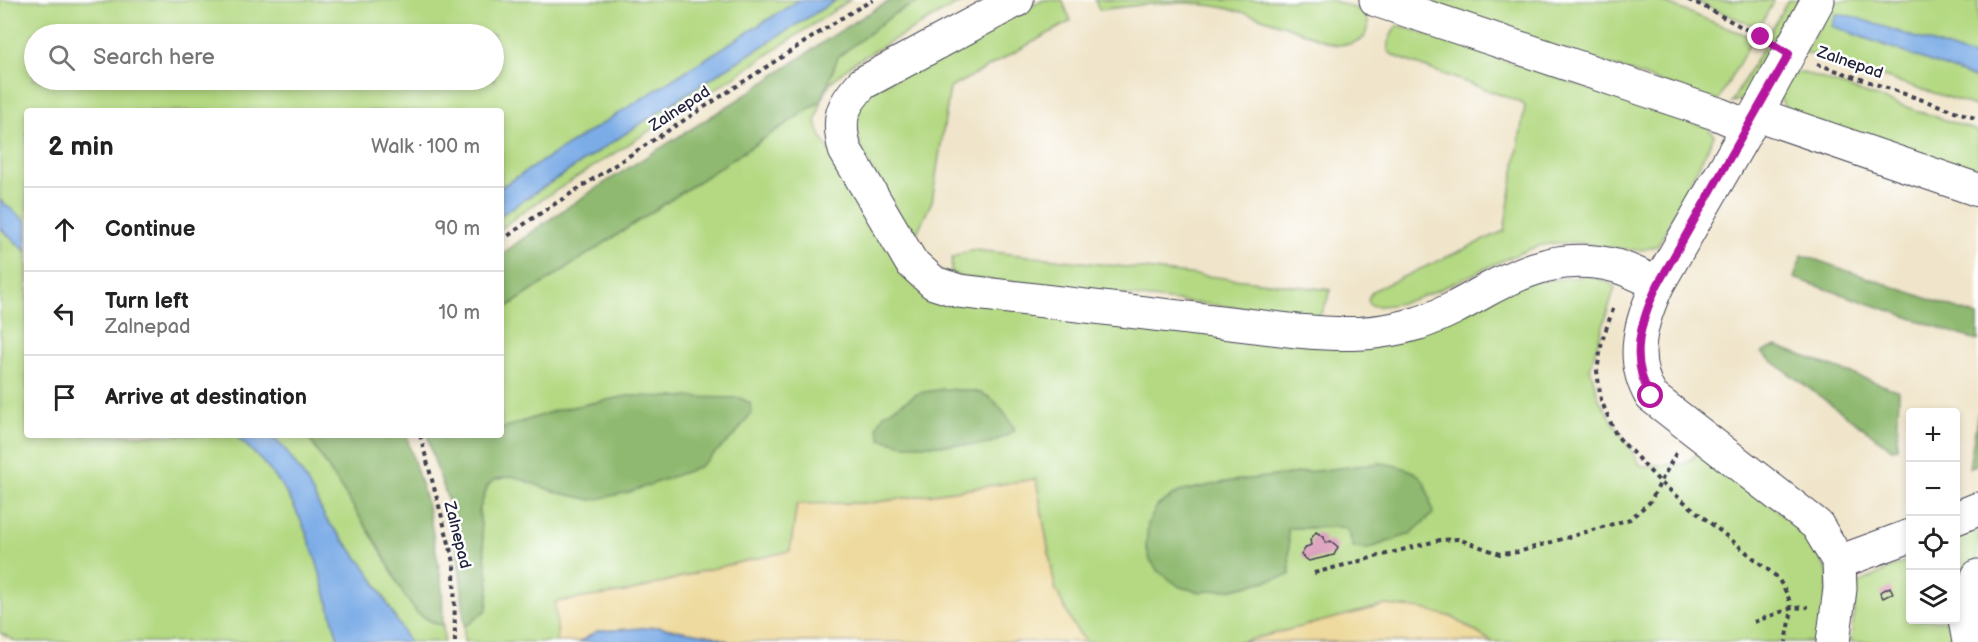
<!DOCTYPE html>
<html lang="en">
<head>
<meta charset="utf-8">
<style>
  body { margin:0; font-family:"Balsamiq Sans",sans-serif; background:#f2f2f2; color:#222 }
  .controls { position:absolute; right:18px; bottom:18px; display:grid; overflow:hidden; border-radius:6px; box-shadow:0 3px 9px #0003 }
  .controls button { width:54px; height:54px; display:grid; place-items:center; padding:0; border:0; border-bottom:2px solid #e0e0e0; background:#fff; color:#222; font:30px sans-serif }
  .stop { position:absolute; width:18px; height:18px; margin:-14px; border:4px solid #b5179e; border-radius:50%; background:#fff }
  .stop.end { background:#b5179e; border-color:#fff; box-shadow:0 2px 6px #0008 }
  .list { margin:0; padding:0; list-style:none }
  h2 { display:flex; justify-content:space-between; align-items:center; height:78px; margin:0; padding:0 24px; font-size:26px }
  h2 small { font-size:20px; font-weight:400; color:#767676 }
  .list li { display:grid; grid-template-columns:39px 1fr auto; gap:18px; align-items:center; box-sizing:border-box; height:84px; padding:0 24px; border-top:2px solid #e0e0e0 }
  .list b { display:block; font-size:22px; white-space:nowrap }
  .list p { margin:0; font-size:20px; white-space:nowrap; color:#767676 }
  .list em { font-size:20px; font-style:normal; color:#767676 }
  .icon { flex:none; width:33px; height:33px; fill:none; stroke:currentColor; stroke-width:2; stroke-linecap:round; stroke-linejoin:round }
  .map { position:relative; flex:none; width:1978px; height:642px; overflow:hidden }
  .search { position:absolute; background:#fff; box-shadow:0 3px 9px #0003; left:24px; top:24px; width:480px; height:66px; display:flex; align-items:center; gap:15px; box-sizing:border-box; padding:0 21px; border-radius:33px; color:#767676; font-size:22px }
  .panel { position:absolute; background:#fff; box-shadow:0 3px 9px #0003; left:24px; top:108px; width:480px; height:330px; border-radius:6px }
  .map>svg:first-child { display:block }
  .green { fill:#b4d982; stroke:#6b7e5e; stroke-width:1.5; fill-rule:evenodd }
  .forest { fill:#8fb970; stroke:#586e56; stroke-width:1.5 }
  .sand { fill:#eeda9e; stroke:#887e6c; stroke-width:1.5 }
  .water { fill:#7bace6; stroke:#4e6790; stroke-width:1.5 }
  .building { fill:#d68fb0 }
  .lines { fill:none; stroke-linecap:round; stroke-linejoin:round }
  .minor-casing { stroke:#413f50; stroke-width:35 }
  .path { stroke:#413f50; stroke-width:4; stroke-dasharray:4.5 4.5; stroke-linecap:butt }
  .minor { stroke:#fff; stroke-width:33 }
  .route { stroke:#b5179e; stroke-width:8 }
  .labels { text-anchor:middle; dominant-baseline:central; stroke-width:5; stroke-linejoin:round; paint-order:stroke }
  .street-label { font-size:16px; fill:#22223b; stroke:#fff }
</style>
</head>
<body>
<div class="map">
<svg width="1978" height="642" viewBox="0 0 1978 642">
  <rect width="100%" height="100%" fill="#fff"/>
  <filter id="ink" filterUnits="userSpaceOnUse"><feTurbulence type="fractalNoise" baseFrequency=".0167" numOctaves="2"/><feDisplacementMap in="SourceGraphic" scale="12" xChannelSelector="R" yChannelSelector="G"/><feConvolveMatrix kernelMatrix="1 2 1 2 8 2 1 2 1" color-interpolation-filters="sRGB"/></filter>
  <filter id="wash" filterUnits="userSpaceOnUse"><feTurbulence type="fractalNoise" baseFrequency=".008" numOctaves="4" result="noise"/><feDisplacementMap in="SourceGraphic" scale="24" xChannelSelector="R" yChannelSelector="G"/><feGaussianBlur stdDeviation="1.35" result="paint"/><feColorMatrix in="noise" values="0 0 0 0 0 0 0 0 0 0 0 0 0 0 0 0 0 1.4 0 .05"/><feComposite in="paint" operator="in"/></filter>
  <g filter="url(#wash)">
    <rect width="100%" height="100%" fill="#f0e5ca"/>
    <!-- green -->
    <g class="green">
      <path d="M0,0H799L501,187V111H27V222L0,200ZM34,34H494V80H34Z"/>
      <polygon points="836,0 850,0 734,77 522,212 501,229 501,215 689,92"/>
      <path d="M923,0H970L955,5L853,63L831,82L821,101L816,121L820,135L900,263L1317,345L1508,284L1590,276L1608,282L1615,287L1590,368L1599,399L1641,466L1684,464L1700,452L1807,533L1828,573L1823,642H1492L1452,617L1386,605L1241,642H1086L1073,625L1055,588L1036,479L871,503L797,504L790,551L706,570L633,591L556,602L558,642H464V625L469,624L489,586L479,511L487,487L493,480L513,476L556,492L592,500L628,396L557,410L501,429V311L821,101L838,57L894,14ZM1382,463L1410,534L1367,549L1354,548L1348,530L1342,527L1288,528L1290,575L1233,589L1157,506L1179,492L1225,482Z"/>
      <polygon points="1043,0 1062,0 1071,21 950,88 932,201 914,239 864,157 851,113 863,95"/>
      <path d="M1095,0H1332L1365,12C1370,22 1368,28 1364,38L1350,44L1336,45C1292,29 1247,9 1200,4C1167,0 1132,6 1099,10Z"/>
      <polygon points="1413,0 1657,0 1753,38 1718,101"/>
      <polygon points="1692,0 1763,1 1774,0 1759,28"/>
      <polygon points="1788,0 1806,0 1781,45 1768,36"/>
      <polygon points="1836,0 1978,0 1978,58 1851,16 1853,34 1978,79 1978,107 1804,52"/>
      <path d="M1398,25L1709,128L1714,136L1658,245C1652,247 1646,250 1640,250C1605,250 1571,236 1536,247C1493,260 1409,314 1370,305L1368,299L1372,291L1504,231L1525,106L1520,102L1394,56L1388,51C1388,41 1391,32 1398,25Z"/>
      <path d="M1764,46L1777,53C1764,76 1759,94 1731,103Z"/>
      <polygon points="1797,72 1811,75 1978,131 1978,177 1789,112 1777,94"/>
      <path d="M0,228L27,252V435H235C255,453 273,471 287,494C314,538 325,593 339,642H17L0,633Z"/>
      <polygon points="975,250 1331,290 1322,313 1315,316 960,277 951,272 952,258 962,253"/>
      <polygon points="270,435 307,435 379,547 404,595 417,613 436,624 443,625 444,642 409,642 376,583 347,544 326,519 305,478 284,448"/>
      <path d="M1978,527V642H1850C1855,623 1852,602 1859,583L1910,559V620H1956V538Z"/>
    </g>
    <!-- forest -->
    <g class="forest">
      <path d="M892,0H923L894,14L838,57L821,101L501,311V255C573,199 654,153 731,104C785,70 836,30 892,0Z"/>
      <polygon points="1802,255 1978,316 1978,341 1794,278"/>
      <polygon points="1776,346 1899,391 1897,448 1892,449 1761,353"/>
      <path d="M943,389C986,391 992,391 1015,430L1008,435L985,445H905L881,439L877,427L884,414L919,393Z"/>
      <path d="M628,396L740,398L750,403L752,412L735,435L699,467L630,492L592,500L556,492L513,476L493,480L487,487L479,511L489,586L487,609L469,624L464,625C462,583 458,542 448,501C442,479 431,458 428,435H501V429L557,410Z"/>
      <polygon points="1978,412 1978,464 1969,468"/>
      <polygon points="307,435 407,435 409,445 428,507 442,585 443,625 436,624 417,613 404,595 379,547"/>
      <path d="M1382,463C1423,471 1425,474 1433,514L1410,534L1367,549L1354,548L1348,530L1342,527L1288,528L1290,575L1233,589L1200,592L1180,587L1158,571L1150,560L1146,546L1148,524L1157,506L1179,492L1225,482Z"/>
    </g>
    <!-- sand -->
    <g class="sand">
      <polygon points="1036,479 1055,588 1073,625 1086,642 730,642 713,636 658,627 598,631 579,642 558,642 555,602 633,591 706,570 790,551 797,504 871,503"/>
      <polygon points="1386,605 1422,609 1452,617 1492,642 1241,642"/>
    </g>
    <!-- water -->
    <g class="water">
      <polygon points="799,0 836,0 689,92 501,215 501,187"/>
      <polygon points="1836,15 1851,16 1978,58 1978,79 1832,26"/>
      <polygon points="0,200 27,222 27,252 0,228"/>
      <path d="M235,435H270L284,448L305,478L326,519L367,569L409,642H339C325,593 314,538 287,494C273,471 255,453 235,435Z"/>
      <polygon points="658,627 713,636 730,642 579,642 598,631"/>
    </g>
    <g id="blocks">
      <!-- building -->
      <g class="building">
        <polygon points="1316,532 1324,537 1325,543 1331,541 1338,547 1334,555 1309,561 1301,555 1306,547 1311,545 1310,540"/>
        <polygon points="1890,587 1893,593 1883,598 1880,592"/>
      </g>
    </g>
  </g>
  <g filter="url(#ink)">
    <use href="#blocks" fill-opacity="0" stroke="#413f50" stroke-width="1.5"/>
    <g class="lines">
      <!-- minor casing -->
      <g class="minor-casing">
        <g id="minor">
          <path d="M1017,0L863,83C841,106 837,119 845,150L911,262L934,283L959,291L1297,331C1343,335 1375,336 1419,323C1443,315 1464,303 1485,291C1527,268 1567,253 1616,266C1630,270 1645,278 1658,284"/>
          <polyline points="1376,0 1718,114 1749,127"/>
          <path d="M1818,0L1756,114L1658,284C1641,320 1629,359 1651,396L1817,525L1839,562L1840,589L1833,642"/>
          <polyline points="1756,114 1978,190"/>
          <polyline points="1956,518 1978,509"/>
          <polyline points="1839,562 1910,536"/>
          <polyline points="1969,642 1965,620 1978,576"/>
        </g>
      </g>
      <!-- path -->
      <g class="path">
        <polyline points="1688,0 1701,5 1764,39"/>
        <polyline points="1817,64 1978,119"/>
        <polyline points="501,241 530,220 848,14 873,0"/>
        <path d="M1613,309L1602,341L1597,371L1601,400L1616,435L1661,483L1777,577C1796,606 1792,610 1786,642"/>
        <polyline points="420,435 454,562 455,642"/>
        <polyline points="1314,573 1440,540 1458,539 1500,554 1518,552 1630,519 1650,502 1676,453"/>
        <polyline points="1754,622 1792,608 1808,607"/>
      </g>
      <!-- minor -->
      <use href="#minor" class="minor"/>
    </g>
  </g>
  <g class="lines" filter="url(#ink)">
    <!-- route -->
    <path class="route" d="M1651,396C1628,360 1641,320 1658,284L1789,54L1761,37"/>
  </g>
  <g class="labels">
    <!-- street labels -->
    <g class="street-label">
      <text transform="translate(1850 63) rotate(19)">Zalnepad</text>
      <text transform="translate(680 109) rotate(-33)">Zalnepad</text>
      <text transform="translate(457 535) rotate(76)">Zalnepad</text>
    </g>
  </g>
</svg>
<div class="controls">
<button>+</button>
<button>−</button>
<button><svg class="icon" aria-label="locate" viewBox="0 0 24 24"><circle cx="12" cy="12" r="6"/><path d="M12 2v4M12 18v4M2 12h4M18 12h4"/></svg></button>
<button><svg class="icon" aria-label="layers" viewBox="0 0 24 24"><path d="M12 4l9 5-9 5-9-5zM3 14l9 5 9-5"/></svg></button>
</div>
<div class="stop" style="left:1651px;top:396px"></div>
<div class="stop end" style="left:1761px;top:37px"></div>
<div class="search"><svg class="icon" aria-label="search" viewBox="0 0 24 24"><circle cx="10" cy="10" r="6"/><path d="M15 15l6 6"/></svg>Search here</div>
<section class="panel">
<h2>2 min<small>Walk · 100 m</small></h2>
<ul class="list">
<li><svg class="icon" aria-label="ahead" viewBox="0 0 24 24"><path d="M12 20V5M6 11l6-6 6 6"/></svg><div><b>Continue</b></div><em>90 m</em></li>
<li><svg class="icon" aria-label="left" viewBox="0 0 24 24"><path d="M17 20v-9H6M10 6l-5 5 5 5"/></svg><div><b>Turn left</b><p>Zalnepad</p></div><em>10 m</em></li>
<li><svg class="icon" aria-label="arrive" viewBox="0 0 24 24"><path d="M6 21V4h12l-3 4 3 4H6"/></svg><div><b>Arrive at destination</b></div></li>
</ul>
</section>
</div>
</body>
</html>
